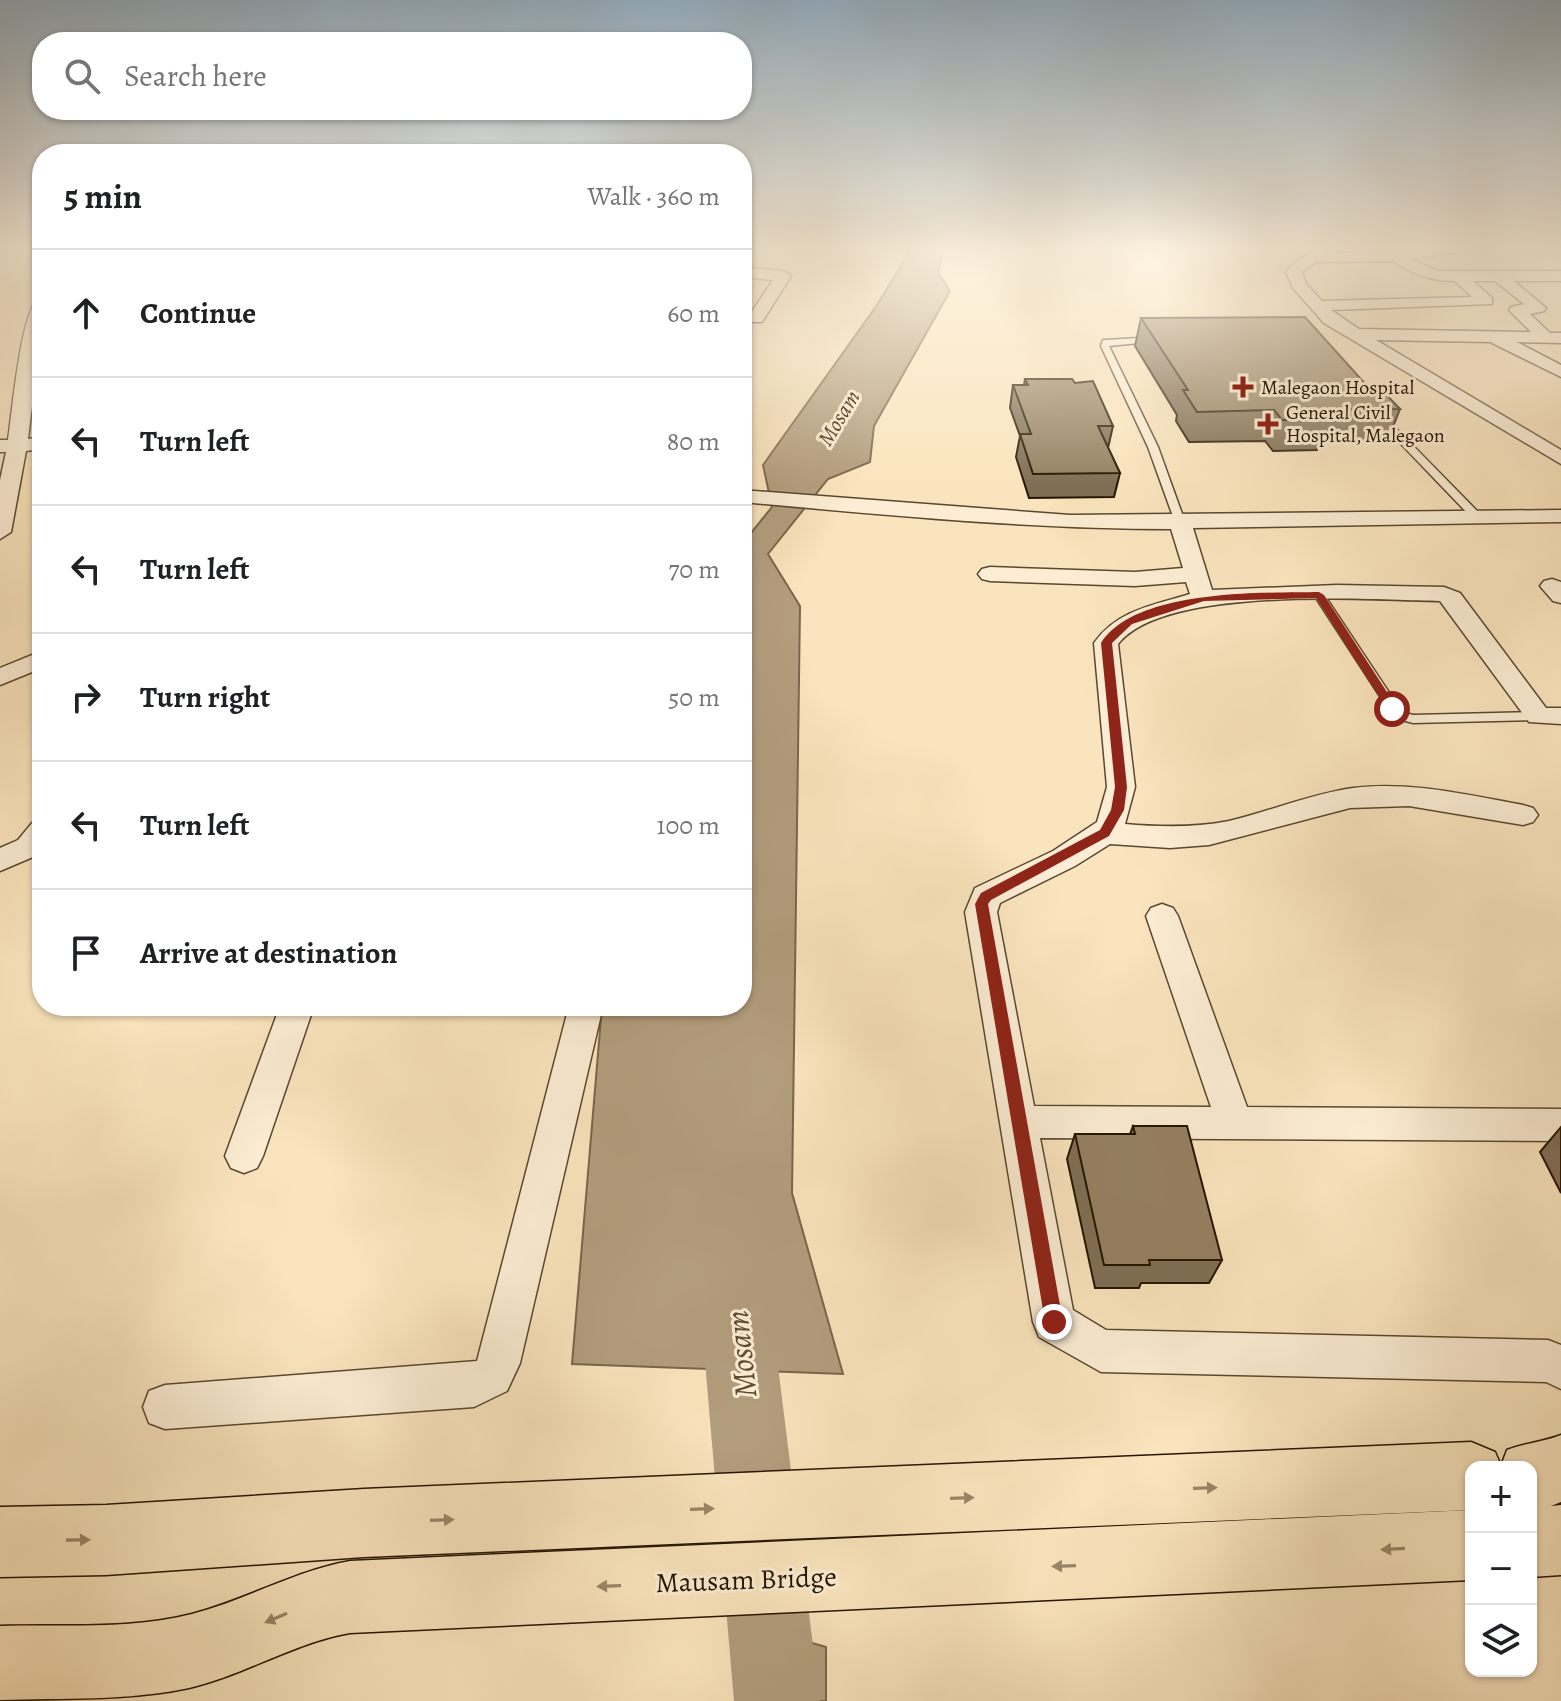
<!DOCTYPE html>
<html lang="en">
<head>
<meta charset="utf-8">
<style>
  body { margin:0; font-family:Alegreya,serif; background:#f2f2f2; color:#202124 }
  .controls { position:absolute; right:24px; bottom:24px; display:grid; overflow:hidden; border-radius:16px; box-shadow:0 2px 6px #0004 }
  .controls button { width:72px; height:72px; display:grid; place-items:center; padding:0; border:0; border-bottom:2px solid #e0e0e0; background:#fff; color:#202124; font:40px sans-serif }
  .stop { position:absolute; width:24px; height:24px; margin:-18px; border:6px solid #8f2418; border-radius:50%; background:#fff }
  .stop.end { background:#8f2418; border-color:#fff; box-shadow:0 2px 8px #0008 }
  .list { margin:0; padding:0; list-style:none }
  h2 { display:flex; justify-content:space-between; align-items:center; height:104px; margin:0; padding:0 32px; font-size:34px }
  h2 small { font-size:26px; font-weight:400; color:#757577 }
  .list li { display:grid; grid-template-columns:52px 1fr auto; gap:24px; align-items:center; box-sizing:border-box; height:128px; padding:0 32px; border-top:2px solid #e0e0e0 }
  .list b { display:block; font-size:30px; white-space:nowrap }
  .list em { font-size:26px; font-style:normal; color:#757577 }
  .icon { flex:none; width:44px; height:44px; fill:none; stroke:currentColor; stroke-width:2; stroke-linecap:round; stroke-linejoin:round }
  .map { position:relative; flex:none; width:1561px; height:1701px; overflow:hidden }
  .search { position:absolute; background:#fff; box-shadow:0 2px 6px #0004; left:32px; top:32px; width:720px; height:88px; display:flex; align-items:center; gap:20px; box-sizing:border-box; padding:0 28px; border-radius:32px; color:#757577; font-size:30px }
  .panel { position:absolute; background:#fff; box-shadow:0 2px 6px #0004; left:32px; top:144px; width:720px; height:872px; border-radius:32px }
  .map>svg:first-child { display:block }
  .water { fill:#b29d7d; stroke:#7a664b; stroke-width:2 }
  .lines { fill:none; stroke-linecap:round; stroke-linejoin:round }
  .river { fill:#b29d7d; fill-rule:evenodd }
  .lane-casing { stroke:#5a482f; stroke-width:3 }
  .street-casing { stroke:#5a482f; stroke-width:3 }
  .highway-casing { stroke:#251400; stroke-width:3 }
  .lane { fill:#fcedd4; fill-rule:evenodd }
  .street { fill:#fcedd4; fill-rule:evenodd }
  .highway { fill:#fae4bd; fill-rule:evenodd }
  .wall { fill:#7f6e54; stroke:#251400; stroke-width:2 }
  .building { fill:#948062; stroke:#251400; stroke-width:2 }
  .oneway { fill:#9a8668 }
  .route { fill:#8f2418 }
  .poi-dot { fill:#8f2418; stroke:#fcedd4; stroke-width:3 }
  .labels { text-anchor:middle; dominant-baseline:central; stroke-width:6; stroke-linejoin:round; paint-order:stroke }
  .far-poi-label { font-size:20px; fill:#251400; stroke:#fcedd4; text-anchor:start }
  .far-water-label { font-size:22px; font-style:italic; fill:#5d4b32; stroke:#fcedd4 }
  .near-street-label { font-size:28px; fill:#251400; stroke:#fcedd4 }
  .near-water-label { font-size:32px; font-style:italic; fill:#5d4b32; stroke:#fcedd4 }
</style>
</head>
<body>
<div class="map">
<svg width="1561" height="1701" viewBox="0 0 1561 1701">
  <rect width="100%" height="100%" fill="#fae4bd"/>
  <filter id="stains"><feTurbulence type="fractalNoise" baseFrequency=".0025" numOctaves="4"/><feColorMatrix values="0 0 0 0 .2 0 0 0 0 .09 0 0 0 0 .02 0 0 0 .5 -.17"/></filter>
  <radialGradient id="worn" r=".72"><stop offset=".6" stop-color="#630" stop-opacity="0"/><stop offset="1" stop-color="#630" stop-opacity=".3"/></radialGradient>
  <!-- water -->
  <g class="water">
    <polygon points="912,248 943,248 938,272 950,291 874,426 870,462 828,479 768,554 800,606 792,1193 843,1374 572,1364 602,1006 742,1006 742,544 772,507 763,465 877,305"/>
    <polygon points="764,1629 826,1647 826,1701 751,1701"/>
  </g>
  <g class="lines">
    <!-- river -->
    <polygon class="river" points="735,1269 759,1279 770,1303 820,1701 734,1701 700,1303 711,1279"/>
    <!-- lane casing -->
    <g class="lane-casing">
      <g id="lane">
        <polygon points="1156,337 1160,339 1159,341 1109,346 1158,447 1185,522 1180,525 1175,522 1148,447 1101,346 1103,340 1106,340"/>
        <polygon points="1377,415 1383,415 1481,515 1481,519 1473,519 1377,419"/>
        <polygon points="1319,592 1323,593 1402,712 1413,715 1538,712 1544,716 1538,720 1413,723 1394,718 1314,595"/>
      </g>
    </g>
    <!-- street casing -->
    <g class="street-casing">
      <g id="street">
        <path d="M1319,248H1338L1333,253L1467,248L1460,252L1410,259L1438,271H1561V281H1514L1546,308L1544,311L1530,314L1550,333H1561V343L1517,342L1561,365V377L1490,342L1376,340L1561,450V464L1324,323L1293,288L1286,272L1294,263ZM1393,261C1413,274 1430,281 1455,281L1472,297L1322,301L1306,284L1302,272L1316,262ZM1473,281H1495L1524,304L1511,307L1509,310L1531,332L1359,329L1331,310L1492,304V298Z"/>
        <polygon points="742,267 783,271 791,276 762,322 742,322 742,312 751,313 773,280 742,277"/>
        <path d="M42,295V324L28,439L42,437V449L26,451L11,532L0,539V480L6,452H0V440H8C12,416 21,302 42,295Z"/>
        <path d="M742,490L1070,515L1561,510V522L1193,528L1212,590L1337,585L1444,587L1460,593L1546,708H1561V724L1529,722L1440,601C1367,600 1165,585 1118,644L1135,787L1125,824C1160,827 1194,828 1229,821C1271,811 1311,794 1353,788C1411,781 1467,795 1523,805L1533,808L1538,815L1533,822L1523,825L1409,806L1350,808L1209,845L1170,848L1110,844L1075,866L1000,903L997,912L1034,1106L1211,1107L1146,916L1151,908L1162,904L1173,908L1178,916L1247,1107L1561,1109V1141L1040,1138L1073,1310L1106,1330L1548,1340L1561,1345V1389L1546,1382L1101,1372L1039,1337L1033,1322L965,912L975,888L1053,851L1097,822L1107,787L1094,643C1117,610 1154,605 1190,594L1186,582L1135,586L990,581L982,579L978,574L982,569L990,567L1135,572L1183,568L1171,529C1027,529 885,515 742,502Z"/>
        <polygon points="1552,579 1561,582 1561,603 1553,601 1540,586 1544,581"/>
        <polygon points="42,651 42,668 0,685 0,668"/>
        <polygon points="42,820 40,854 0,871 0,848 18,840 32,823"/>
        <polygon points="280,1006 314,1006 263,1156 257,1168 244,1173 231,1168 225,1156"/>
        <polygon points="569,1006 603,1006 520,1363 507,1391 474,1407 165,1429 149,1423 143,1407 149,1391 165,1385 477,1361"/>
      </g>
    </g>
    <!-- highway casing -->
    <g class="highway-casing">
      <g id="highway">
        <path d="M1561,1435V1502L1551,1506L1561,1505V1575L1531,1577V1467H1471V1510L364,1557L106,1575L0,1577V1507L106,1505L364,1489L1471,1442L1495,1452L1501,1466L1507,1450C1525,1443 1543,1442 1561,1435Z"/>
        <path d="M1471,1510V1580L350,1633C293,1643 245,1675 189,1688C128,1701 62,1698 0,1700V1626C63,1624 130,1630 192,1614C246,1600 294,1571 350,1561Z"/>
      </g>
    </g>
    <!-- lane -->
    <use href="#lane" class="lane"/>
    <!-- street -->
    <use href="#street" class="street"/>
    <!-- highway -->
    <use href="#highway" class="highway"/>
  </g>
  <!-- wall -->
  <g class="wall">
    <polygon points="1141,318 1368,387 1400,409 1388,440 1320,441 1317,450 1273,451 1265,441 1189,442 1176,421 1177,415 1135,346"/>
    <polygon points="1025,379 1075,383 1113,426 1108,448 1120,473 1114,497 1029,498 1016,457 1020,436 1010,408 1013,385 1024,385"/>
    <polygon points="1133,1126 1222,1260 1209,1283 1141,1283 1139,1288 1095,1288 1067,1159 1075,1134 1130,1134"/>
    <polygon points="1561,1127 1561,1193 1540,1152"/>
  </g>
  <!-- building -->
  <g class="building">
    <polygon points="1305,317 1368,387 1379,387 1400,409 1320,410 1327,420 1282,420 1274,410 1197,412 1183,390 1188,390 1141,318"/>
    <polygon points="1025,379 1072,379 1075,383 1093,381 1113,426 1098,426 1120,473 1033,474 1020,434 1031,434 1013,385 1028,385"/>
    <polygon points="1133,1126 1187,1126 1222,1260 1149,1260 1150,1265 1104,1265 1075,1134 1135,1134"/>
  </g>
  <!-- one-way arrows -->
  <defs><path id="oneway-solid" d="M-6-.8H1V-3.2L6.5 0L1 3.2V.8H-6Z" transform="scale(2)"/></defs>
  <g class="oneway">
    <use href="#oneway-solid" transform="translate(1205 1488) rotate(-2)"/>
    <use href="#oneway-solid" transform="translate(962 1498) rotate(-2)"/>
    <use href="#oneway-solid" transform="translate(702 1509) rotate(-2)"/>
    <use href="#oneway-solid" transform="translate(442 1520) rotate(-2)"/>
    <use href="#oneway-solid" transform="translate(78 1540) rotate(-1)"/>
    <use href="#oneway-solid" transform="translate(1393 1549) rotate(177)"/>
    <use href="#oneway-solid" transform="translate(1064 1566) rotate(178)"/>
    <use href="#oneway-solid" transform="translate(609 1586) rotate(178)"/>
    <use href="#oneway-solid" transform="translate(276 1618) rotate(157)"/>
  </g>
  <!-- sky -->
  <linearGradient id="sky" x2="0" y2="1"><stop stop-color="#92abbd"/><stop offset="0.51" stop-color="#fdf3e1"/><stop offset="1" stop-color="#fdf3e1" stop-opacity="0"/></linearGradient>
  <rect width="1561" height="486" fill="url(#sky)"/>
  <!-- route -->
  <path class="route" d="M1319,592L1324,595L1398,709L1396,711H1388L1316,598L1204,601L1132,624L1112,643L1127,787L1124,810L1109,836L991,900L988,904L1063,1322L1060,1328L1054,1331L1047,1328L1045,1322L975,904L981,893L1100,830L1111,810L1115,787L1101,643C1136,589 1261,593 1319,592Z"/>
  <!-- markers -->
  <g class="poi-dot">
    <path d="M1239 375h8v8h8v8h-8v8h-8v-8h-8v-8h8z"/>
    <path d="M1264 412h8v8h8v8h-8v8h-8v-8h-8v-8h8z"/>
  </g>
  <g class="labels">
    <!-- far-poi labels -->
    <g class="far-poi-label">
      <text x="1261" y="387">Malegaon Hospital</text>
      <text x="1286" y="412">General Civil<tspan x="1286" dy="23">Hospital, Malegaon</tspan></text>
    </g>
    <!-- far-water labels -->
    <g class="far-water-label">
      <text transform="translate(839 418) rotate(-59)">Mosam</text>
    </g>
    <!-- near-street labels -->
    <g class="near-street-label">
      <text transform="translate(746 1580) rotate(-2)">Mausam Bridge</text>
    </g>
    <!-- near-water labels -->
    <g class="near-water-label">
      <text transform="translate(741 1354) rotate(-96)">Mosam</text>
    </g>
  </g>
  <rect width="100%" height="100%" filter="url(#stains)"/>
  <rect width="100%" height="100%" fill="url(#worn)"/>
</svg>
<div class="controls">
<button>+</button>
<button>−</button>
<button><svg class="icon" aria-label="layers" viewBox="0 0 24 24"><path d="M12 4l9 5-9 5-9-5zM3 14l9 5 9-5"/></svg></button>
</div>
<div class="stop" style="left:1392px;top:709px"></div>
<div class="stop end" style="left:1054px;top:1322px"></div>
<div class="search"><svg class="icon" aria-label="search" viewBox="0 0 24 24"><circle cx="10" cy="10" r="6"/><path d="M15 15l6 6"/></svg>Search here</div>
<section class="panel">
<h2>5 min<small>Walk · 360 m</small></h2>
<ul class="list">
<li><svg class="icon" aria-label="ahead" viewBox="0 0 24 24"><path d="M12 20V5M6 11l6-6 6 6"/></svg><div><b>Continue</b></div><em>60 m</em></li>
<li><svg class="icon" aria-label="left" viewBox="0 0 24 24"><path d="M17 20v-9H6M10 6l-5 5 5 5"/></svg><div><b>Turn left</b></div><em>80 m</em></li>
<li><svg class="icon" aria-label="left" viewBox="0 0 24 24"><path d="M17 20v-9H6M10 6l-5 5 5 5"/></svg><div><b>Turn left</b></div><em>70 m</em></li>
<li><svg class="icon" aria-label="right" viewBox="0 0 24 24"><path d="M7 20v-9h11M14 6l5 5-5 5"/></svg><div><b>Turn right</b></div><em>50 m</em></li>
<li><svg class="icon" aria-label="left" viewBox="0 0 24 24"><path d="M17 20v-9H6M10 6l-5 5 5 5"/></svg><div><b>Turn left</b></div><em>100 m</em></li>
<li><svg class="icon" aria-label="arrive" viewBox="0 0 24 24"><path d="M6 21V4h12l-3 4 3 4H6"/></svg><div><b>Arrive at destination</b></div></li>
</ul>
</section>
</div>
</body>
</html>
